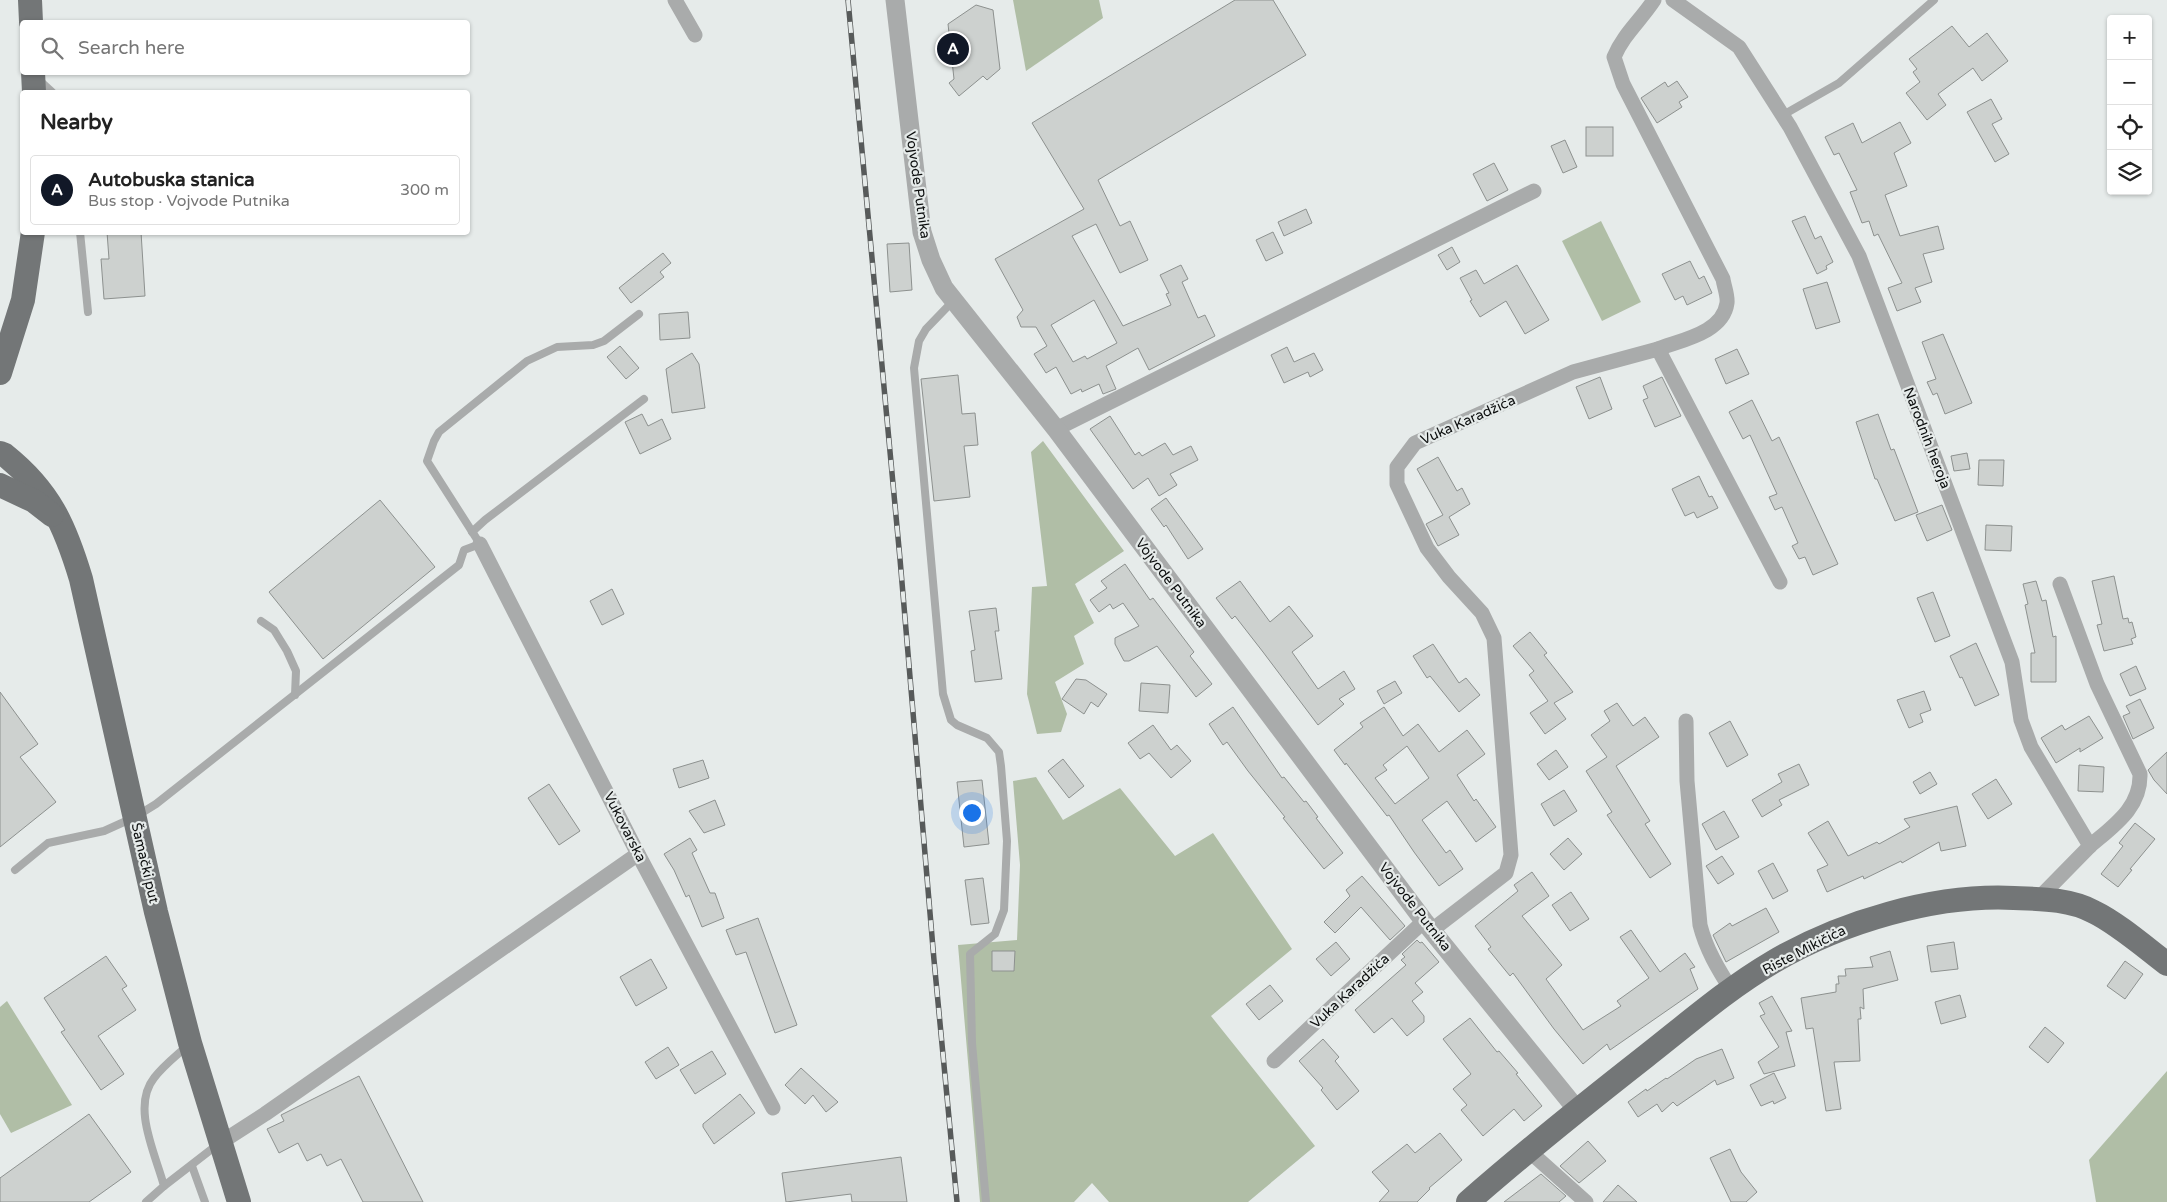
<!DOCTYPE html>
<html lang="en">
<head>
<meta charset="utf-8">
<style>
  body { margin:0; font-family:"Varela Round",sans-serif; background:#f2f2f2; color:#222 }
  .controls { position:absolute; right:15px; top:15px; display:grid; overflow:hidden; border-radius:5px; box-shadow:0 1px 4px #0004 }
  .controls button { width:45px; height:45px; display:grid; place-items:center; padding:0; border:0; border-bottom:1px solid #e0e0e0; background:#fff; color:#222; font:25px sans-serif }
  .you { position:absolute; left:971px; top:812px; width:18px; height:18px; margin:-12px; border:4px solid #fff; border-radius:50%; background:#1a73e8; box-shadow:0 0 0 8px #1a73e833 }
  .badge { display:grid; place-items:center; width:32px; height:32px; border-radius:50%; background:#111827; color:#fff; font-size:16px; font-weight:700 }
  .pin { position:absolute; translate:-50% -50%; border:2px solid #fff; box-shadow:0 1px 5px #0006 }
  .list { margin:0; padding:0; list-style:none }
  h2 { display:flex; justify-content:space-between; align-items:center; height:65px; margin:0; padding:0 20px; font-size:21px }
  h2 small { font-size:16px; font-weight:400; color:#767676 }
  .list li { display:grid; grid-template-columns:32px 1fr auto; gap:15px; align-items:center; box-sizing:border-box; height:70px; margin:0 10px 10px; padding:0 10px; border:1px solid #e0e0e0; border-radius:5px }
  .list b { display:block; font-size:19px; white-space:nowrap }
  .list p { margin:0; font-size:16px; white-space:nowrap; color:#767676 }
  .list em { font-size:16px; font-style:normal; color:#767676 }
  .icon { flex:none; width:28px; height:28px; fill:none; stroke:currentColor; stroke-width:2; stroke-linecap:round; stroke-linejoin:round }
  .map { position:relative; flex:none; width:2167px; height:1202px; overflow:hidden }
  .search { position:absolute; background:#fff; box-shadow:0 1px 4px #0004; left:20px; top:20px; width:450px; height:55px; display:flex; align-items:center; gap:12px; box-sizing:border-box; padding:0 18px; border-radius:5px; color:#767676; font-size:19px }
  .panel { position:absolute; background:#fff; box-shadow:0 1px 4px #0004; left:20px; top:90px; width:450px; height:145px; border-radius:5px }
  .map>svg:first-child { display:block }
  .green { fill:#b0bea6 }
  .building { fill:#cdd1cf; stroke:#8d918f; fill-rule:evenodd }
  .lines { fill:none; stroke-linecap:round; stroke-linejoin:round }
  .service { stroke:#a9abab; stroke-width:8 }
  .minor { stroke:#a9abab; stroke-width:15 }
  .tertiary { stroke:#a9abab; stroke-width:19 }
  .primary { stroke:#737677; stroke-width:24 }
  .rail-casing { stroke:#575a5a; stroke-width:5.5 }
  .rail { stroke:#e6ebea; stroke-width:4; stroke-dasharray:11; stroke-linecap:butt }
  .labels { text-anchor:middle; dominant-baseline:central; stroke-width:4.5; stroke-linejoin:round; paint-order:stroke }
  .street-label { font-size:14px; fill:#0c0e0e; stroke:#e6ebea }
</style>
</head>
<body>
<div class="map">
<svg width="2167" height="1202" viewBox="0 0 2167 1202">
  <rect width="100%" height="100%" fill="#e6ebea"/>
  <!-- green -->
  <g class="green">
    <polygon points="1013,0 1099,0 1103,18 1026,71"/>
    <polygon points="1601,221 1641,302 1602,321 1562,241"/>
    <polygon points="1043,441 1124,551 1075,584 1094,623 1074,636 1084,664 1055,682 1067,714 1061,732 1037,734 1027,694 1032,587 1047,586 1031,452"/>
    <polygon points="1036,777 1063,820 1120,788 1175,856 1213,833 1292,949 1211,1016 1315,1146 1248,1202 1109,1202 1092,1183 1074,1202 980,1202 958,945 1017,940 1020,865 1013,781"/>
    <polygon points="7,1001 72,1105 11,1133 0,1114 0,1007"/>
    <polygon points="2167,1071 2167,1202 2096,1202 2089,1160"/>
  </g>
  <!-- building -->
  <g class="building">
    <path d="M1235,0H1273L1306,55L1098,180L1120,226L1130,221L1148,260L1120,273L1096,224L1072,236L1123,326L1171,305L1166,294L1169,293L1160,275L1181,265L1188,279L1182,282L1198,318L1205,315L1215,336L1149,370L1138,348L1106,366L1116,389L1103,394L1099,384L1082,392L1081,389L1071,394L1056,367L1046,373L1034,354L1047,346L1036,327H1021L1017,317L1023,310L995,259L1084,209L1032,123ZM1094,300L1117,343L1087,359L1085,356L1073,362L1051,325Z"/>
    <polygon points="976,5 993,10 1000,69 987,80 983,76 959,96 949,83 954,79 948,24"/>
    <polygon points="1952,26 1969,47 1987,33 2008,61 1982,81 1973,68 1938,94 1946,105 1927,120 1906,93 1920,82 1913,72 1917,69 1909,59"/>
    <polygon points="1677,81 1688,97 1679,102 1682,107 1657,123 1641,98 1665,82 1668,87"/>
    <polygon points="1991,99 2002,119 1992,124 2009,154 1995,162 1967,112"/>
    <polygon points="1900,122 1911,143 1894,153 1907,186 1885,195 1900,236 1938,226 1944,249 1923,254 1932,282 1915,288 1921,302 1897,311 1888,288 1902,283 1878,234 1874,236 1869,221 1862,223 1850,192 1857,190 1839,153 1834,155 1825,137 1853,123 1862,143"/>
    <rect x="1586" y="127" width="27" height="29"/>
    <polygon points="1565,140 1577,167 1563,173 1551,146"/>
    <polygon points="1494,163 1508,190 1487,201 1473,174"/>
    <polygon points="1306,209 1312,223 1284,236 1278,222"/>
    <polygon points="1805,216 1815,239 1821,236 1833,262 1826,266 1827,269 1817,274 1792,221"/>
    <polygon points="107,232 141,232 145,296 104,299 101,259 109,259"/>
    <polygon points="1273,232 1283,253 1266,261 1256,240"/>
    <polygon points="909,243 912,290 890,292 887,244"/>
    <polygon points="1452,247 1460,262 1447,270 1438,255"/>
    <polygon points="663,253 671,263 660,272 664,277 631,303 619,288"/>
    <polygon points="1690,261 1699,279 1704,276 1712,293 1687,305 1683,296 1675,300 1662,274"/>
    <polygon points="1517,265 1549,320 1525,334 1506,301 1480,317 1470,301 1472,300 1460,278 1476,270 1484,284"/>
    <polygon points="1827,282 1840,322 1816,329 1803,289"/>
    <polygon points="688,312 690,338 660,340 659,314"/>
    <polygon points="1943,334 1972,403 1945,414 1937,393 1933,395 1927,382 1936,379 1922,342"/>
    <polygon points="620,346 639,368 626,379 607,357"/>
    <polygon points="1287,347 1294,362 1314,353 1323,370 1310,377 1308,372 1284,383 1271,355"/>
    <polygon points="1737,349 1749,374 1726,384 1715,359"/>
    <polygon points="692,353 699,364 705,408 672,413 666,369"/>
    <polygon points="958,375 962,414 975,413 978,445 964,446 970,497 934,501 921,379"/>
    <polygon points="1600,377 1612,409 1589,419 1576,387"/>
    <polygon points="1662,377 1681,416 1655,427 1643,400 1648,398 1643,386"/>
    <polygon points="1752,400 1772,441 1779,437 1838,564 1813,575 1805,557 1799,559 1792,546 1798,543 1782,507 1775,510 1769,497 1777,494 1750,435 1743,439 1729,412"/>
    <polygon points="642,414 648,426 662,419 671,439 640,454 625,422"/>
    <polygon points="1878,414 1891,450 1894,449 1918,512 1895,521 1877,479 1875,479 1856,422"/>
    <polygon points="1110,416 1135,455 1139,452 1142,456 1165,443 1173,455 1191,446 1198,460 1170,474 1177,485 1159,496 1148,478 1133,489 1090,429"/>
    <polygon points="1967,453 1970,469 1954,471 1951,456"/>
    <polygon points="1438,457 1457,491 1462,488 1470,504 1449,517 1459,535 1438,546 1426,524 1443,515 1417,469"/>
    <polygon points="1979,460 2004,460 2003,486 1978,485"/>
    <polygon points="1699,476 1709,497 1712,496 1718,508 1697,518 1694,512 1685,516 1672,489"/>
    <polygon points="1166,498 1203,549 1188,559 1166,525 1164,527 1151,509"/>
    <polygon points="380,500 435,567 323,659 269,592"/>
    <polygon points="1942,505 1952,530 1927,541 1916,515"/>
    <polygon points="1986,525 2012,526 2011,551 1985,550"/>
    <polygon points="1125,564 1150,600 1153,598 1194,652 1190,656 1212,684 1196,697 1157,646 1129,661 1124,661 1115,644 1115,638 1139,626 1123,603 1113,609 1110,604 1099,612 1090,600 1107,588 1101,581"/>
    <polygon points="2114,576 2123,619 2128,618 2129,623 2132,622 2136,637 2131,639 2133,644 2104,651 2097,625 2102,624 2092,581"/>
    <polygon points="1240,581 1270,622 1289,606 1313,636 1292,652 1318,689 1344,671 1355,689 1339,699 1344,704 1318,725 1263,652 1235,616 1232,619 1216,598"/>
    <polygon points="2036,581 2042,601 2046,600 2053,637 2056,636 2056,682 2031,682 2031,653 2035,653 2025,605 2028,604 2023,584"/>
    <polygon points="612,589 624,614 602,625 590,601"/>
    <polygon points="1933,592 1950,636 1935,642 1917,598"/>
    <polygon points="996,608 999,631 995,631 1002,679 975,682 971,651 975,650 969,611"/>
    <polygon points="1530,632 1547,653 1544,655 1573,692 1554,703 1566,719 1545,734 1530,713 1548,701 1529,675 1534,671 1513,646"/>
    <polygon points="1976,643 1999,695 1975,706 1962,677 1960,678 1950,656"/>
    <polygon points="1433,644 1459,683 1466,678 1480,695 1459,712 1430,676 1427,678 1413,656"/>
    <polygon points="2136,666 2146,689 2130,696 2120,674"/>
    <polygon points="1076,679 1086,680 1107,694 1098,707 1091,702 1084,714 1062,699"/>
    <polygon points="1395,681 1402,693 1384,704 1377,691"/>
    <polygon points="1141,683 1170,685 1168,713 1139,711"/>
    <polygon points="1924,691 1931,710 1920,714 1923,722 1909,728 1897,700"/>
    <polygon points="0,692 38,744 20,757 56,802 0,847"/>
    <polygon points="2140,699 2154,728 2133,739 2123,716 2130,713 2126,706"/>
    <polygon points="1617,703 1633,726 1645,717 1659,737 1616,766 1650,821 1645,824 1671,864 1650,878 1607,815 1612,812 1586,771 1607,757 1591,735 1610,721 1604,711"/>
    <polygon points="1233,707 1282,778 1284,777 1304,802 1306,801 1318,817 1316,818 1343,853 1324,869 1283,818 1285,817 1248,771 1227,742 1223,745 1209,724"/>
    <path d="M1384,707L1403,736L1418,724L1439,752L1467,730L1485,754L1457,775L1474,801L1476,799L1496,827L1476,842L1447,801L1422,820L1446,853L1450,850L1463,869L1439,886L1414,852L1389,815L1387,816L1346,763L1345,765L1334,750L1363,727L1360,723ZM1407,746L1429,778L1395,804L1375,778L1387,770L1383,765Z"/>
    <polygon points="2089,716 2103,738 2080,752 2080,748 2056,763 2041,738 2062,725 2065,730"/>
    <polygon points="1730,721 1748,755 1727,767 1709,733"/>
    <polygon points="1153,725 1171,750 1177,745 1191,761 1171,778 1149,753 1140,759 1128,743"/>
    <polygon points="1556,750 1568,767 1549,780 1537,764"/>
    <polygon points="2167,752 2167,794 2154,780 2148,770"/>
    <polygon points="1063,759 1084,786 1069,798 1048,771"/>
    <polygon points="703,760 709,778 679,788 673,769"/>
    <polygon points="1799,764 1809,785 1779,800 1782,805 1762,817 1752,800 1782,782 1778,774"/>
    <polygon points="2079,765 2104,767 2103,792 2078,791"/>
    <polygon points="1930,772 1937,784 1920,794 1913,782"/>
    <polygon points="1996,779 2012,804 1988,819 1972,794"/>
    <polygon points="982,780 989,844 964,847 957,782"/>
    <polygon points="549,784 580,831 559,845 528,798"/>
    <polygon points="1564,790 1577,811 1554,826 1541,804"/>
    <polygon points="715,800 725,825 704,833 689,811"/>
    <polygon points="1957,806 1966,846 1941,851 1939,842 1902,863 1901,861 1864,879 1863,876 1827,892 1817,870 1828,865 1808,833 1828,821 1848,856 1877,842 1879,844 1910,827 1904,819"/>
    <polygon points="1724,811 1739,837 1716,850 1702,824"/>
    <polygon points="2135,823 2155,839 2130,869 2132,870 2118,887 2101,874 2123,846 2119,843"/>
    <polygon points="690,838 697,850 692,853 710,893 715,893 724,918 702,927 689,895 686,897 674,870 664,854"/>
    <polygon points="1568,838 1582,854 1564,870 1550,854"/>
    <polygon points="1722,856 1734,874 1718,884 1706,866"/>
    <polygon points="1773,863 1788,891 1773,899 1758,871"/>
    <polygon points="1532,872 1549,896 1522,916 1562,965 1546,979 1583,1030 1621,1006 1617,1001 1649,978 1620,937 1631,930 1660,972 1685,953 1695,967 1690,969 1698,989 1610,1050 1607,1044 1583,1064 1554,1029 1513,973 1510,976 1488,949 1491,947 1475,926 1518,891 1514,885"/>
    <polygon points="1362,876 1405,926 1390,940 1361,907 1335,933 1324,922 1350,896 1346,890"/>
    <polygon points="983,878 989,923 971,925 965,880"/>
    <polygon points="1571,892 1589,919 1570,931 1552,905"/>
    <polygon points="1766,908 1779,932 1726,962 1713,935 1730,923 1732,926"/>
    <polygon points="758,918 797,1025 775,1033 746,952 736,955 726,930"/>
    <polygon points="1417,940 1420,943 1422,942 1439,962 1415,983 1423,992 1412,1001 1424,1016 1424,1022 1407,1036 1392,1018 1374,1033 1355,1010 1406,965 1401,960 1405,957 1402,954"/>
    <polygon points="1336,942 1350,959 1331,976 1316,959"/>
    <polygon points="1954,942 1958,969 1931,972 1927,946"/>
    <polygon points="992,951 1015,951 1014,971 992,971"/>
    <polygon points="1890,951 1898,980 1863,989 1864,1009 1860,1007 1861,1019 1858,1019 1860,1061 1834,1062 1841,1109 1826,1111 1813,1028 1806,1029 1801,998 1836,992 1836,984 1839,984 1838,976 1846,976 1845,969 1873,967 1870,957"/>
    <polygon points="106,956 127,986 122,989 136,1010 98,1036 124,1074 101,1090 61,1032 65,1030 44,998"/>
    <polygon points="651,959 667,988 636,1006 620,977"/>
    <polygon points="2125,961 2143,974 2125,999 2107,986"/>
    <polygon points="1270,985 1283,1001 1259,1020 1246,1004"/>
    <polygon points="1960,995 1966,1017 1941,1024 1935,1002"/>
    <polygon points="1772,996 1792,1031 1786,1032 1795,1066 1764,1074 1758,1062 1779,1047 1760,1016 1765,1014 1759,1003"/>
    <polygon points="1470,1018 1497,1052 1499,1051 1518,1073 1516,1074 1542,1106 1524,1121 1514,1109 1483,1136 1461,1110 1467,1105 1453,1089 1471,1074 1443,1039"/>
    <polygon points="2045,1027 2064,1043 2048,1063 2029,1047"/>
    <polygon points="1323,1039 1339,1057 1335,1061 1359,1091 1337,1110 1321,1090 1323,1088 1299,1061"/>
    <polygon points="668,1047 679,1065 656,1079 645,1062"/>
    <polygon points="1722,1049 1734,1078 1717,1085 1715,1080 1677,1106 1673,1102 1662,1112 1657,1104 1638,1117 1628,1102 1646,1089 1647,1091 1666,1078 1667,1079 1696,1059"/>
    <polygon points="712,1051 726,1074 695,1094 680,1070"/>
    <polygon points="801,1068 838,1102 826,1112 813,1095 805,1104 785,1085"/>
    <polygon points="1774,1073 1786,1098 1774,1104 1773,1101 1761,1106 1750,1085"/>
    <polygon points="359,1076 423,1202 363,1202 341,1159 327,1166 321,1154 307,1161 298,1143 279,1153 267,1129 284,1121 281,1115"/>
    <polygon points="740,1094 755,1113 714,1144 703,1127 703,1124"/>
    <polygon points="89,1114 131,1172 89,1202 0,1202 0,1178"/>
    <polygon points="1440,1133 1462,1160 1429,1188 1430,1189 1417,1202 1379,1202 1389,1191 1372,1172 1407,1144 1415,1153"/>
    <polygon points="1588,1141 1606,1161 1579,1183 1560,1166"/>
    <polygon points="1730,1149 1741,1172 1757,1192 1746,1202 1731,1202 1710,1158"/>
    <polygon points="901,1157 907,1202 852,1202 851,1194 786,1202 782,1173"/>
    <polygon points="1541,1174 1566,1196 1559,1202 1504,1202"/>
    <polygon points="1618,1185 1637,1202 1603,1202"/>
  </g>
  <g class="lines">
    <!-- service -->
    <g class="service">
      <polyline points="39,80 52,92"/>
      <polyline points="1783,115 1839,83 1934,0"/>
      <polyline points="80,232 88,312"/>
      <polyline points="954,300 926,329 919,341 914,368 943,694 951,720 957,725 987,738 999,752 1001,766 1007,841 1004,910 995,934 970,954 972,1043 986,1202"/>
      <polyline points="472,532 485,520 644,399"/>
      <polyline points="261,621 274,630 287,651 296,671 295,695"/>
      <polyline points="15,870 48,843 104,831 135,817 156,804 459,565 464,550 480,544 427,461 434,441 439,432 527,361 557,347 593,345 604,341 639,314"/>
      <polyline points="192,1166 205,1202"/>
      <polyline points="164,1186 217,1145"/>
      <path d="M146,1202L164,1186C156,1155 131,1107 154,1078C163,1066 176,1056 187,1046"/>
    </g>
    <!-- minor -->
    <g class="minor">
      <polyline points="675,0 695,35"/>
      <path d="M1654,0C1641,20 1623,35 1614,57L1623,84L1723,279C1724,286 1728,296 1727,303C1723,333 1681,340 1658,349"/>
      <polyline points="1673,0 1739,47 1790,127 1859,256 2012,662 2021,720 2031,747 2090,846 2038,899"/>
      <polyline points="1056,429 1534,191"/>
      <polyline points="480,544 638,854 773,1108"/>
      <path d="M2060,584L2097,684L2140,774C2141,808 2113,826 2090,846"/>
      <path d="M1686,721L1687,781L1700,925C1706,949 1718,969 1732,991"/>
      <polyline points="1432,930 1506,873 1511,855 1494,638 1482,613 1449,577 1427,548 1397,484 1397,467 1415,443 1573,372 1658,349 1780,582"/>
      <polyline points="1274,1061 1424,921"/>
      <polyline points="220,1143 265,1114 638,854"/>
      <polyline points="1528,1150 1586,1202"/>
    </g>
    <!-- tertiary -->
    <polyline class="tertiary" points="895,0 922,232 931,260 944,288 1056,429 1424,921 1578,1111"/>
    <!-- primary -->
    <g class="primary">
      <polyline points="30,0 31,22"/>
      <polyline points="33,72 34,92"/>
      <polyline points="0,373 23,300 33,232"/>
      <path d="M0,453L5,455C50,491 65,526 81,579L156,912L190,1043L239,1202"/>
      <polyline points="0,485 34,501 52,515"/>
      <path d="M1468,1202C1525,1152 1585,1104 1645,1057C1686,1025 1727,989 1773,962C1841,922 1935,894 2014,898C2041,899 2070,899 2094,912C2117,923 2146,948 2167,964"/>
    </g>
    <!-- rail casing -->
    <g class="rail-casing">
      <polyline id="rail" points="848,0 900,559 934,960 957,1202"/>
    </g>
    <!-- rail -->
    <use href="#rail" class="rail"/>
  </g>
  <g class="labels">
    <!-- street labels -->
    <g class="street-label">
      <text transform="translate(918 185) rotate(82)">Vojvode Putnika</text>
      <text transform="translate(1468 420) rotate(-24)">Vuka Karadžića</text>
      <text transform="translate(1927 438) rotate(69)">Narodnih heroja</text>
      <text transform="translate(1171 583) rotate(53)">Vojvode Putnika</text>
      <text transform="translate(625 827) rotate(63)">Vukovarska</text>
      <text transform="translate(145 863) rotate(77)">Šamački put</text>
      <text transform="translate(1415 907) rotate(52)">Vojvode Putnika</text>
      <text transform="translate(1804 950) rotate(-27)">Riste Mikičića</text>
      <text transform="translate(1350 991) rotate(-43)">Vuka Karadžića</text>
    </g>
  </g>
</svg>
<div class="controls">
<button>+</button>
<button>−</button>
<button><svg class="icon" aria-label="locate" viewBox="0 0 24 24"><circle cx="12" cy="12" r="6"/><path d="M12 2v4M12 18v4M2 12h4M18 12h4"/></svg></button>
<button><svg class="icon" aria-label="layers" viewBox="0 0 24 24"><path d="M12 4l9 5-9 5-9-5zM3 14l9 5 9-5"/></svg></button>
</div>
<div class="you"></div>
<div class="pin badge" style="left:953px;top:49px">A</div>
<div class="search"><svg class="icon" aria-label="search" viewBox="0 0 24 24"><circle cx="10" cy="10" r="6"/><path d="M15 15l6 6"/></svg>Search here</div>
<section class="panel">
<h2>Nearby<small></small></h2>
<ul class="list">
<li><span class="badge">A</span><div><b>Autobuska stanica</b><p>Bus stop · Vojvode Putnika</p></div><em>300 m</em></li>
</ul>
</section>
</div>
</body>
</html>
